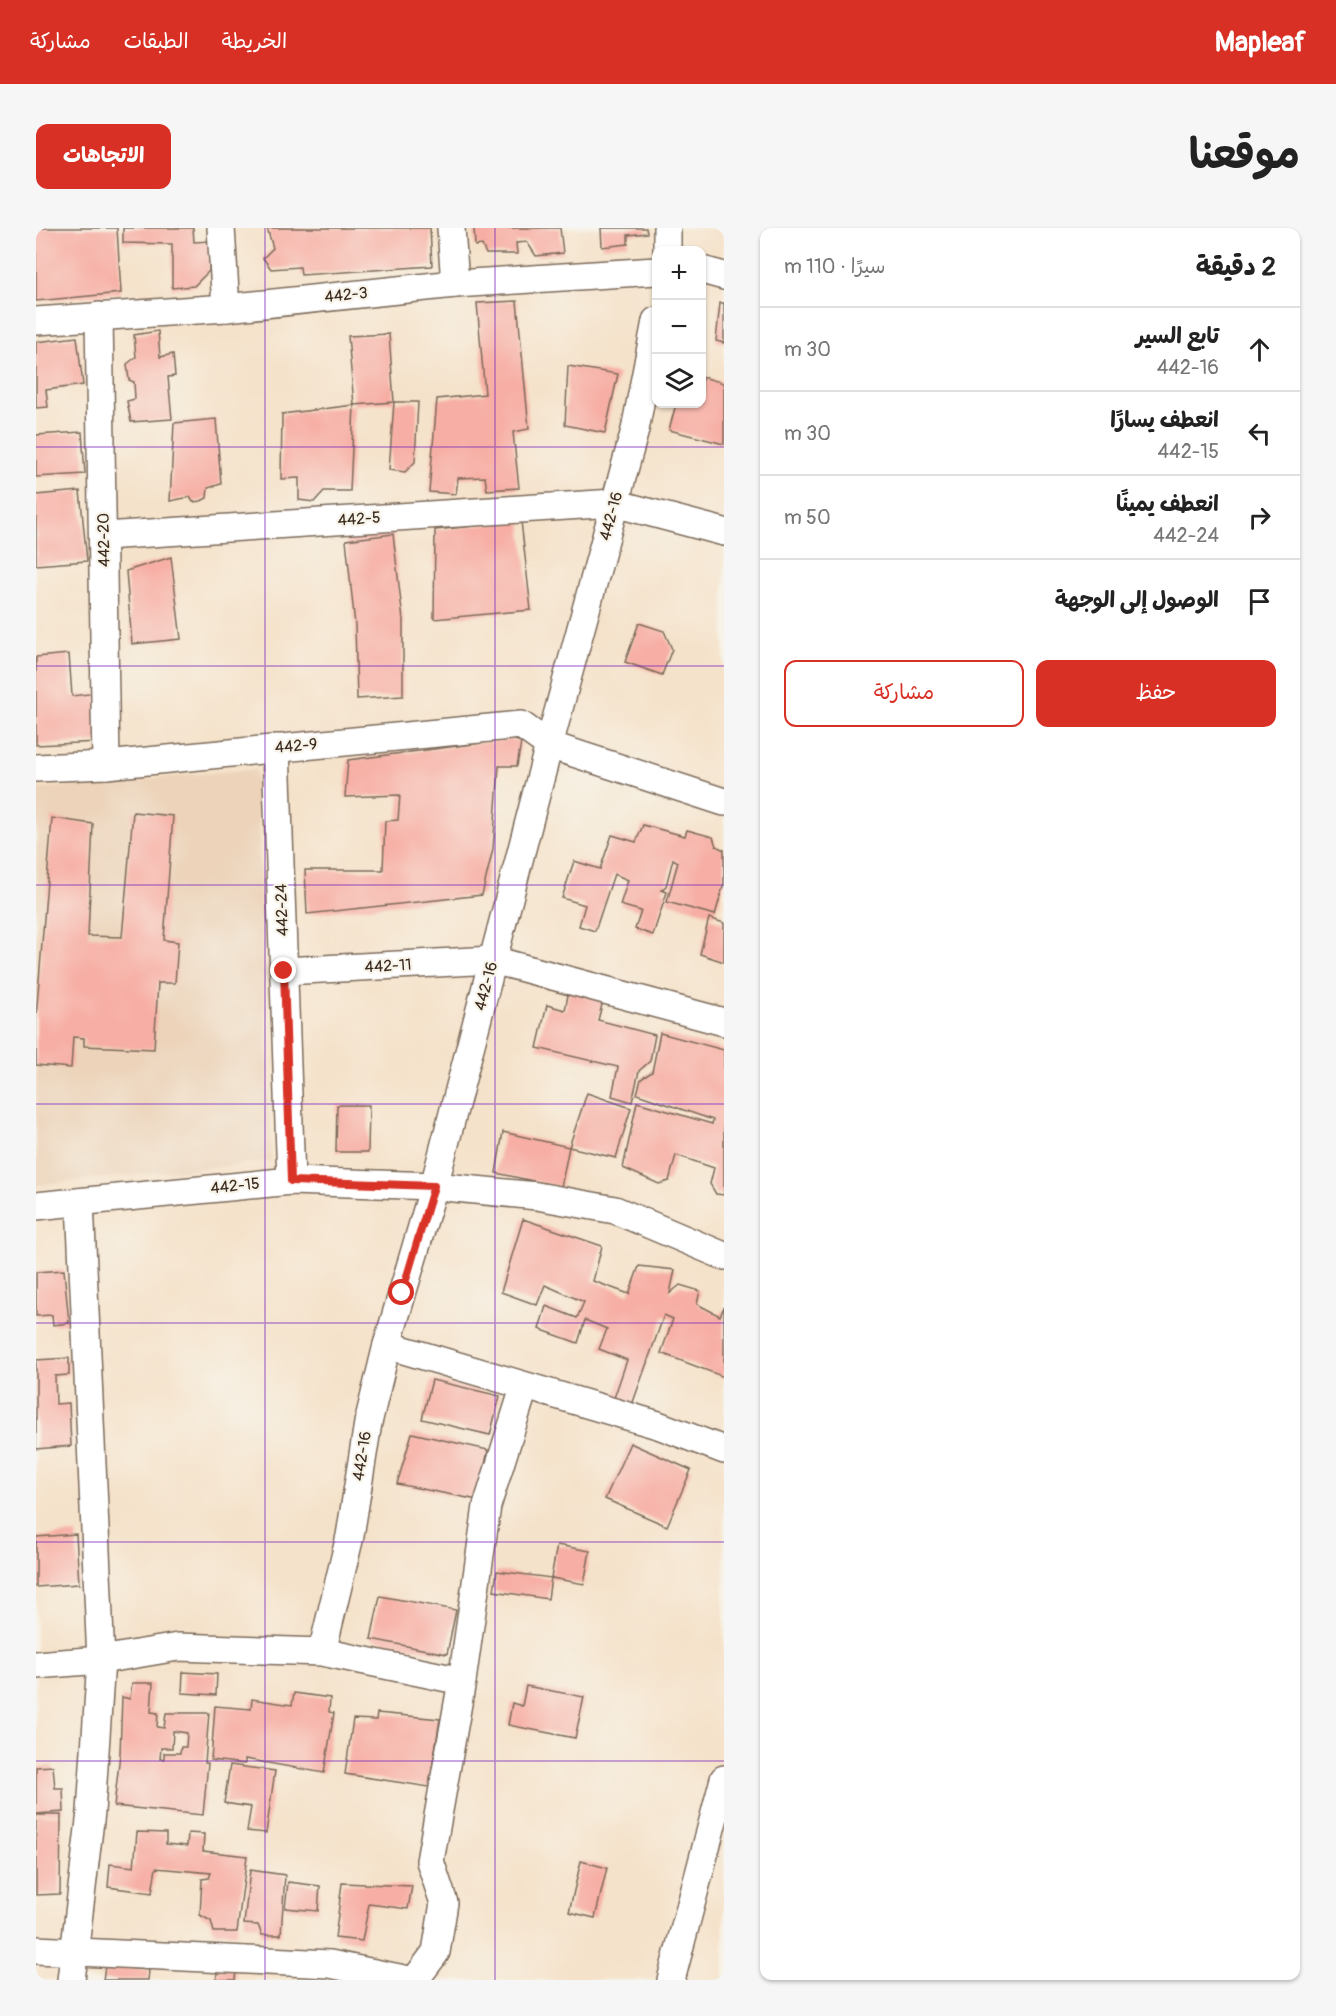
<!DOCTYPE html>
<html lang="ar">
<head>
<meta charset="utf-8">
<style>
  body { margin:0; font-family:Pangolin,"Playpen Sans Arabic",sans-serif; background:#f6f6f6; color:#222; direction:rtl }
  .controls { position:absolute; right:18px; top:18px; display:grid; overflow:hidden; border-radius:12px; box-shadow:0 2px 4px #0004 }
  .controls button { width:54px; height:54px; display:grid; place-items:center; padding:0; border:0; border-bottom:2px solid #e0e0e0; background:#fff; color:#222; font:30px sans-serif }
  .stop { position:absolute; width:18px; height:18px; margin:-14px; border:4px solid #d93025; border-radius:50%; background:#fff }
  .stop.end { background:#d93025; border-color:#fff; box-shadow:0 2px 6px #0008 }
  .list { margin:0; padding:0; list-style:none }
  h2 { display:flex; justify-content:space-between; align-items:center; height:78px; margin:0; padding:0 24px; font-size:26px }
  h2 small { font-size:20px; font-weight:400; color:#767676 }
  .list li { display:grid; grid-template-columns:39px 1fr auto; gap:18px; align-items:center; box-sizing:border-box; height:84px; padding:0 24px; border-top:2px solid #e0e0e0 }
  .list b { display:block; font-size:22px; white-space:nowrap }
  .list p { margin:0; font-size:20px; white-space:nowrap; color:#767676 }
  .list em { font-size:20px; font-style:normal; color:#767676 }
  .actions { display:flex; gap:12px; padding:18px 24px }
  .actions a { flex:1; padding:14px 0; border:2px solid #d93025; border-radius:12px; text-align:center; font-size:21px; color:#d93025 }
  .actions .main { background:#d93025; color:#fff }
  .icon { flex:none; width:33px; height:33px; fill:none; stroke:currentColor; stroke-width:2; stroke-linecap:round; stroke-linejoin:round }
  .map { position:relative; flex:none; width:688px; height:1752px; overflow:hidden; direction:ltr; border-radius:12px }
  header { display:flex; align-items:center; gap:36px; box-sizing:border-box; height:84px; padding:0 30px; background:#d93025; color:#fff }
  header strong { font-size:28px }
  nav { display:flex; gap:33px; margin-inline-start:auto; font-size:21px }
  .intro { display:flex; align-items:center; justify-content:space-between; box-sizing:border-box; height:144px; padding:0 36px }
  h1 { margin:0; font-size:42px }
  .button { padding:15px 27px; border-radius:12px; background:#d93025; color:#fff; font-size:21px; font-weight:700 }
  main { display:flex; gap:36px; padding:0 36px }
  aside { flex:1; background:#fff; border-radius:12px; box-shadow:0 2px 4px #0004 }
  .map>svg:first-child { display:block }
  .built { fill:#ecd3b9 }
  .building { fill:#f7aea4; fill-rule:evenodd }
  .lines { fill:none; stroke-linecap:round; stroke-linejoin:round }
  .minor-casing { stroke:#7c6a5a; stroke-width:30 }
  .minor { stroke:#fff; stroke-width:27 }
  .route { stroke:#d93025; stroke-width:8 }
  .grid { fill:none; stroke:#7b2cbf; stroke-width:1.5; stroke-opacity:0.55 }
  .labels { text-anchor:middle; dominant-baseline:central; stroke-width:4.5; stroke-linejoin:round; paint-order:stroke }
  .street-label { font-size:16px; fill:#3b2a1e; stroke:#f7f3e8 }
</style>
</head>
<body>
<header>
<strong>Mapleaf</strong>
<nav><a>الخريطة</a><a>الطبقات</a><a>مشاركة</a></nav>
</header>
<div class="intro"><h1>موقعنا</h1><a class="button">الاتجاهات</a></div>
<main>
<aside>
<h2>2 دقيقة<small>سيرًا · 110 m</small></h2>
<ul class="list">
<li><svg class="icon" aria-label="ahead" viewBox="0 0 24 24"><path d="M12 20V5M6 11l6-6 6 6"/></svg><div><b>تابع السير</b><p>442-16</p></div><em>30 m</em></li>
<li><svg class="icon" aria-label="left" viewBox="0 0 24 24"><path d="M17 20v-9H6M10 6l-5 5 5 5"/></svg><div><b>انعطف يسارًا</b><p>442-15</p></div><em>30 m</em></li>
<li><svg class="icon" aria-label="right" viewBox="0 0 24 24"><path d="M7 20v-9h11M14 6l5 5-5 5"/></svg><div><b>انعطف يمينًا</b><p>442-24</p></div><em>50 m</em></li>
<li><svg class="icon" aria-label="arrive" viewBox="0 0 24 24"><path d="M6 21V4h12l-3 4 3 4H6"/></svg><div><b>الوصول إلى الوجهة</b></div></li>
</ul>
<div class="actions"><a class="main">حفظ</a><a>مشاركة</a></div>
</aside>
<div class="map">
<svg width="688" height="1752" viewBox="0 0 688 1752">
  <rect width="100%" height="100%" fill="#f7f3e8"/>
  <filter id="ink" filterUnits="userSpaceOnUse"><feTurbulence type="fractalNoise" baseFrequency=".0167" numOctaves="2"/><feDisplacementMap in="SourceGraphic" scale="12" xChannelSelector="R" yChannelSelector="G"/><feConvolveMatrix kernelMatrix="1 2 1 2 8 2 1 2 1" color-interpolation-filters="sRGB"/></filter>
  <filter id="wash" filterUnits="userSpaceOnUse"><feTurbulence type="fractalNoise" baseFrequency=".008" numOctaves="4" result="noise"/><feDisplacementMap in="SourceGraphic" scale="24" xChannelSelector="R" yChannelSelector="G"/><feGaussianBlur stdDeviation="1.35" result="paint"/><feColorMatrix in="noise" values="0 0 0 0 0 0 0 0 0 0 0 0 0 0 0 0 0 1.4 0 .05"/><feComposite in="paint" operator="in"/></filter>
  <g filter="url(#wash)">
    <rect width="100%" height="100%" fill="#f5e2ca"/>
    <!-- built -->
    <polygon class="built" points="220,541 235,933 0,957 0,561"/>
    <g id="blocks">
      <!-- building -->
      <g class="building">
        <polygon points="0,0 81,0 85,65 0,73"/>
        <polygon points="87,0 157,0 158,14 174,13 173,43 158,58 136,60 136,16 87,15"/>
        <polygon points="231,0 394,0 396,38 265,47 264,39 235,41 227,30 237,20"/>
        <polygon points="438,0 524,0 527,25 500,28 491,14 480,15 481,26 450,26 446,17 439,18"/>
        <polygon points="565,0 610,0 611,5 592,7 592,16 566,19"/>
        <polygon points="481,73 493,201 477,204 483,260 451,262 449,249 422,250 420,266 393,264 401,171 449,166 441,75"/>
        <polygon points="684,75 688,75 688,115 680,113"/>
        <polygon points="122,103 124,129 137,126 139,148 132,149 136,191 95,194 91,173 99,171 98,154 93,152 91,136 100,129 98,107"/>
        <polygon points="353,106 358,174 318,177 314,263 288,263 278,274 263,272 263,250 245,251 246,186 318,177 312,108"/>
        <polygon points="41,109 47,157 10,162 12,179 0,180 0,114"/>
        <polygon points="532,138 582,146 569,205 529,197"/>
        <polygon points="666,149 688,155 688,216 633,202 640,176 666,176"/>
        <polygon points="358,174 382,174 379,234 369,244 353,242"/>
        <polygon points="180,191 185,256 172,260 171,270 165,273 157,274 154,269 134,273 138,195"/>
        <polygon points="46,204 49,246 0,249 0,207"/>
        <polygon points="44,263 51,333 0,337 0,267"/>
        <polygon points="485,293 495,382 398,391 399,302"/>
        <polygon points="357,306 367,392 367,468 321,471 319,397 310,312"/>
        <polygon points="135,329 145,411 96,416 90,343"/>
        <polygon points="603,395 628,403 636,421 626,447 589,434"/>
        <polygon points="33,426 36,468 61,465 63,514 0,517 0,429"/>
        <polygon points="476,511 485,514 481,538 463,538 457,621 446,667 271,686 269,642 347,642 349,593 362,592 364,567 309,569 312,532"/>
        <polygon points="97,584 137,588 128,712 142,714 139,755 122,755 118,821 48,818 48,810 37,809 35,840 0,837 0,790 16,590 57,596 52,708 86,709"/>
        <polygon points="607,597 649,608 651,602 677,609 680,618 688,622 688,655 679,687 631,674 642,634 637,631 630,658 625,662 631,664 617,707 599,701 605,683 584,677 592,652 578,646 559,703 543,698 549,677 526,670 538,633 564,641 576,607 600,614"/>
        <polygon points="673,690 688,695 688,734 664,726"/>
        <polygon points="533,762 567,773 562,792 619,807 614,833 603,843 596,874 576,868 582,839 501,820 511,777 529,782"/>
        <polygon points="624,805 688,822 688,967 680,966 674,956 678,940 640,927 633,953 623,956 587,940 601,874 676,896 677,892 601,866 605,851 616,844"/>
        <polygon points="551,865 595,880 580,930 533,919"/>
        <polygon points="301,877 333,877 332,924 300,924"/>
        <polygon points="467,904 533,919 525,959 460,945"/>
        <polygon points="487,991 566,1018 557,1053 593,1066 603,1038 639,1042 634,1065 644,1057 664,1063 661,1076 684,1088 688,1079 688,1149 625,1125 637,1091 628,1087 596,1177 578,1170 591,1132 563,1121 571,1101 549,1092 542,1115 503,1101 510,1078 541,1090 548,1074 509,1057 501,1077 465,1064"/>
        <polygon points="28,1042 33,1095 17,1097 16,1087 0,1088 0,1044"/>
        <polygon points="33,1130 33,1147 19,1148 20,1176 33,1175 35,1218 0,1221 0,1132"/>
        <polygon points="396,1152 464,1168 454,1207 386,1191"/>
        <polygon points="376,1205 452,1222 442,1272 361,1256"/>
        <polygon points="594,1215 655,1242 631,1298 569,1271"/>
        <polygon points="40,1306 43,1356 0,1359 0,1309"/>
        <polygon points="521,1317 554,1323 548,1356 515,1350 512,1371 458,1363 461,1343 515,1350"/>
        <polygon points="344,1368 420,1382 411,1426 335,1411"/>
        <polygon points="147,1444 181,1446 180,1467 146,1465"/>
        <path d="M96,1455H117L115,1484L122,1485L121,1499L128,1500L130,1485H173L169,1535H172L167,1587L78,1578L84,1526L86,1469L94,1471ZM137,1503L151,1505L150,1519H145L144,1525H128V1531H124L125,1520H136Z"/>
        <polygon points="490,1458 548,1469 539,1510 472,1497 476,1475 486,1478"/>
        <polygon points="258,1465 294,1470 293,1484 298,1485 288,1545 209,1531 209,1536 175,1532 179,1478 215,1481 216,1471 256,1477"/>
        <polygon points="341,1485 404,1491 393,1559 309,1546 317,1491 340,1492"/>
        <polygon points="194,1537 239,1543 230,1605 211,1603 215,1579 188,1575"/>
        <polygon points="17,1538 19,1560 27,1560 28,1584 0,1586 0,1539"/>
        <polygon points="0,1587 25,1587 24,1666 0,1667"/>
        <polygon points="101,1604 130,1605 130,1616 151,1618 152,1605 168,1606 167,1623 211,1628 201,1704 178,1704 175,1693 164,1687 166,1651 173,1650 175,1645 120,1640 116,1665 72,1659 74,1636 98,1639"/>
        <polygon points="545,1633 571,1640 559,1690 533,1684"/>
        <polygon points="214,1642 249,1647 245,1707 226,1707 222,1697 208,1696"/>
        <polygon points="252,1654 284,1658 282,1683 249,1680"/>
        <polygon points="306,1655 376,1658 372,1681 333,1676 326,1713 299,1710"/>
        <polygon points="69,1738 113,1742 112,1752 67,1752"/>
        <polygon points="182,1739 200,1742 199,1752 180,1752"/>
      </g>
    </g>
  </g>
  <g filter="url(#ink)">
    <use href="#blocks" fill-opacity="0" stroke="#7c6a5a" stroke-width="1.5"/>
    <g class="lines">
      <!-- minor casing -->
      <g class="minor-casing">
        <g id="minor">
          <polyline points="185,0 190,80"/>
          <polyline points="415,0 419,56"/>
          <polyline points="631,22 631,0"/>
          <polyline points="666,42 688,48"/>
          <polyline points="63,88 70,537"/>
          <polyline points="0,93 190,80 419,56 620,43"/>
          <polyline points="68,308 578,275 688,304"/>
          <polyline points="240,520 255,953"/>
          <polyline points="0,540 70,537 485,497 513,517 688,574"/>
          <polyline points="248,743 457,732 688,794"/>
          <polyline points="0,978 255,953 398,958 501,968 579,982 688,1028"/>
          <polyline points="351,1117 622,1197 688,1222"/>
          <polyline points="286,1424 314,1308 332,1195 351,1117 398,958 513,517 599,202 620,93"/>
          <polyline points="0,1437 65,1432 142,1419 286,1424 426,1453"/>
          <polyline points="0,1722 294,1736 373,1752"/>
          <polyline points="35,1752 55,1584 65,1432 44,974"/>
          <polyline points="379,1752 400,1724 408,1675 394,1633 426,1453 451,1278 488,1160"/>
          <polyline points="635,1752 688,1551"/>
        </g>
      </g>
      <!-- minor -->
      <use href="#minor" class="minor"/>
    </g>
  </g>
  <g class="lines" filter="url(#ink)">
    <!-- route -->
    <polyline class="route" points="248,743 255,953 398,958 366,1065"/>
  </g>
  <!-- grid -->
  <path class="grid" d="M229,0V1752M459,0V1752M0,219H688M0,438H688M0,657H688M0,876H688M0,1095H688M0,1314H688M0,1533H688"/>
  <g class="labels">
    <!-- street labels -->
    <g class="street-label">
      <text transform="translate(310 67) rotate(-6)">442-3</text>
      <text transform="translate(575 288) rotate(-75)">442-16</text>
      <text transform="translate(323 291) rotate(-4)">442-5</text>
      <text transform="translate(68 312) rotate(-91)">442-20</text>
      <text transform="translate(260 518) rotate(-5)">442-9</text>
      <text transform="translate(246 682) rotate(-92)">442-24</text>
      <text transform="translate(352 738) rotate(-3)">442-11</text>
      <text transform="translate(450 758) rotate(-75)">442-16</text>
      <text transform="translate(199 958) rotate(-6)">442-15</text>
      <text transform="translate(326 1228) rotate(-81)">442-16</text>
    </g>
  </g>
</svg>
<div class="controls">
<button>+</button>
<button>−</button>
<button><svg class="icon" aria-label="layers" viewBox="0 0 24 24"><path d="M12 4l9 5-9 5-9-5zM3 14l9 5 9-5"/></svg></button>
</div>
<div class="stop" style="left:366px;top:1065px"></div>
<div class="stop end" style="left:248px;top:743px"></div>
</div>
</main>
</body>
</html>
